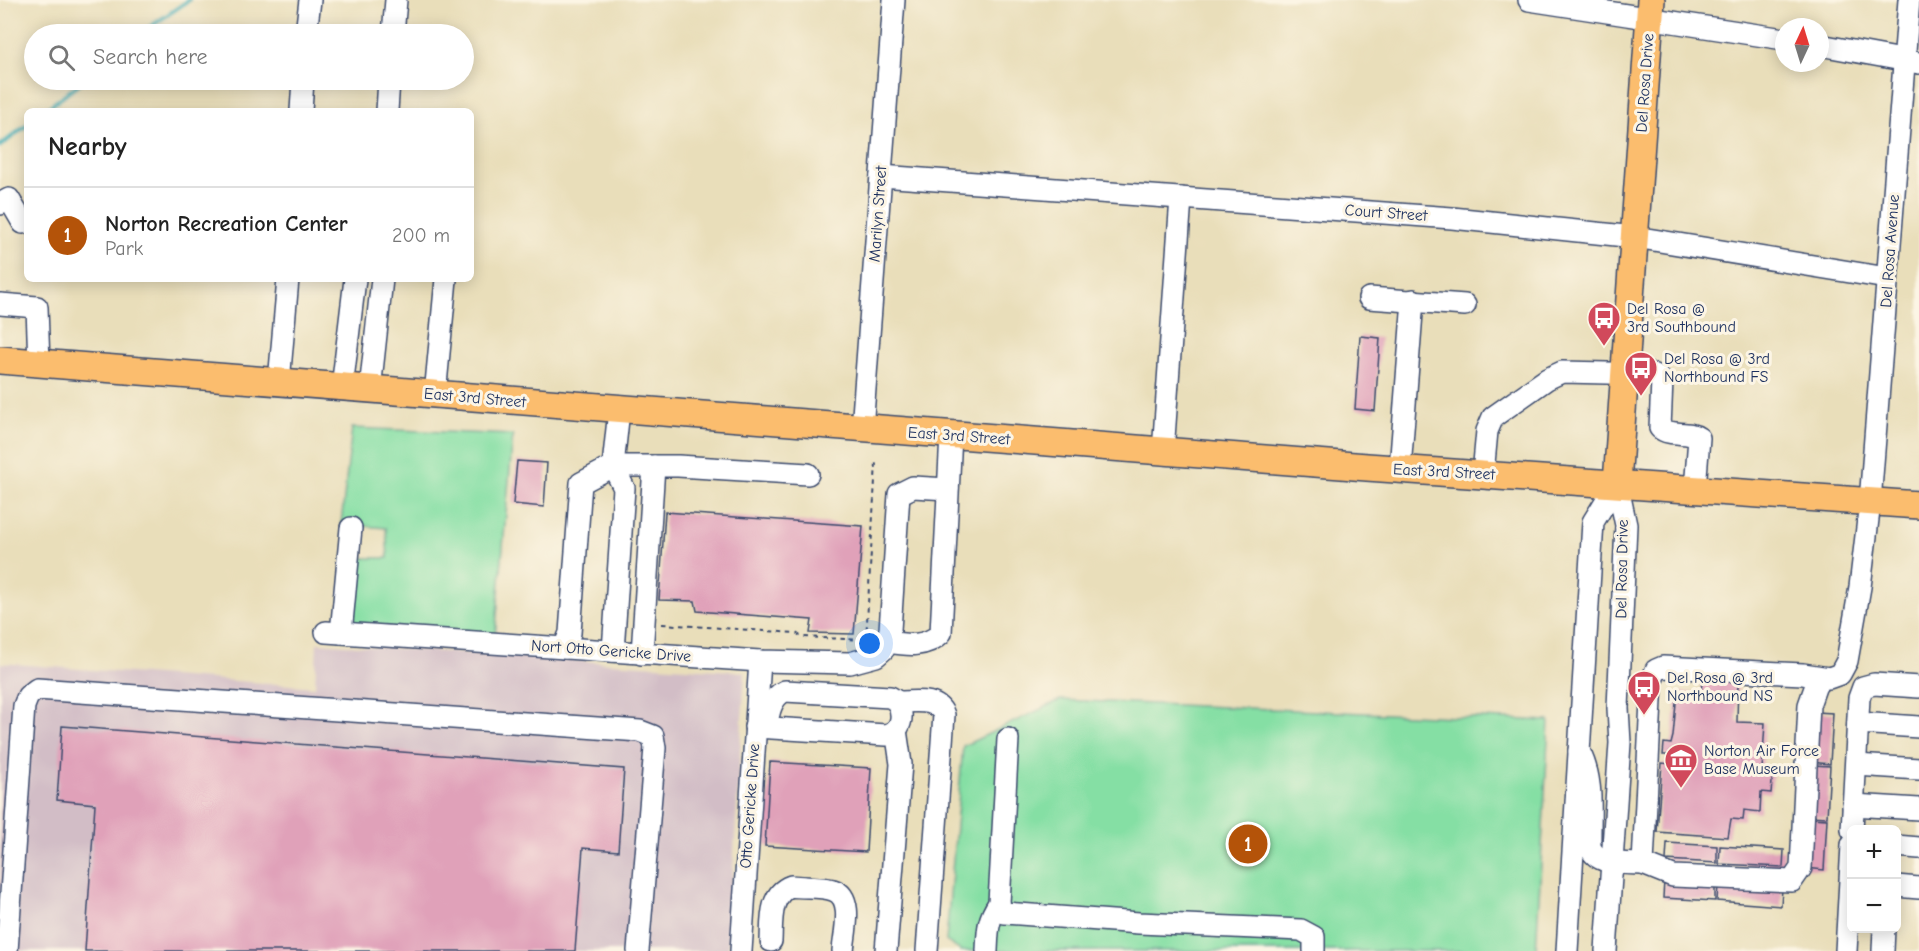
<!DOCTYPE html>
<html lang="en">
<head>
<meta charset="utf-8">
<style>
  body { margin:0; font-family:"Comic Neue",sans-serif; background:#f2f2f2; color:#222 }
  .controls { position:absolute; right:18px; bottom:18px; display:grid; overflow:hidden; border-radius:9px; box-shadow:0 3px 15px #0003 }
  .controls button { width:54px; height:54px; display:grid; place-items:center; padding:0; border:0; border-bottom:2px solid #e0e0e0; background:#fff; color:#222; font:30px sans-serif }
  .compass { position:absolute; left:1775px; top:18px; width:54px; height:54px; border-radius:50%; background:#fff; box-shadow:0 3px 15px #0003; rotate:4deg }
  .you { position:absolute; left:870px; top:644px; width:21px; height:21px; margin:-15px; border:4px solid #fff; border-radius:50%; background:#1a73e8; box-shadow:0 0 0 9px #1a73e833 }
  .badge { display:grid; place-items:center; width:39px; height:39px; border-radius:50%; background:#b45309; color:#fff; font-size:20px; font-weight:700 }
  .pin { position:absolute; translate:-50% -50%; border:3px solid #fff; box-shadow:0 2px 6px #0006 }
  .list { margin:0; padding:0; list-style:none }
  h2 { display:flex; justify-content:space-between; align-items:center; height:78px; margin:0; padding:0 24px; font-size:26px }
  h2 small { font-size:20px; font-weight:400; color:#767676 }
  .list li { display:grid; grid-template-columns:39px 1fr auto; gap:18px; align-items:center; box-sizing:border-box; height:96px; padding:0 24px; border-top:2px solid #e0e0e0 }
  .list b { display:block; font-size:22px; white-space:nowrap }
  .list p { margin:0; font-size:20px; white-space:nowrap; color:#767676 }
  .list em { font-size:20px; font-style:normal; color:#767676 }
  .icon { flex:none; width:33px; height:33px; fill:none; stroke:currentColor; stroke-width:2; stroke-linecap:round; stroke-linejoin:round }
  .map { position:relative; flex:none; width:1919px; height:951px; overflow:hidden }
  .search { position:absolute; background:#fff; box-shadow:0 3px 15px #0003; left:24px; top:24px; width:450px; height:66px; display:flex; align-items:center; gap:15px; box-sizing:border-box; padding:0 21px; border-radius:33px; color:#767676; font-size:22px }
  .panel { position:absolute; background:#fff; box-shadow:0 3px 15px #0003; left:24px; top:108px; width:450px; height:174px; border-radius:9px }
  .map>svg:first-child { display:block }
  .industrial { fill:#d2bdc6 }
  .green { fill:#85dfa4; stroke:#508781; stroke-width:1.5 }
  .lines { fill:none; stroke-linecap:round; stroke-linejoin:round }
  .stream { stroke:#39aab4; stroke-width:4.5 }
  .building { fill:#e0a1b9 }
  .minor-casing { stroke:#3a496c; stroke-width:24 }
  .major-casing { stroke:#3a496c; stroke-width:30 }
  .path { stroke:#3a496c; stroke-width:2; stroke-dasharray:4.5 4.5; stroke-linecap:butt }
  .minor { stroke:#fff; stroke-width:21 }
  .major { stroke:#fbbd6e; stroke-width:27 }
  .labels { text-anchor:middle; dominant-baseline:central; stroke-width:6; stroke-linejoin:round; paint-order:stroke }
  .street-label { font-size:16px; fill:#1b2f5e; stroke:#fcf5e5 }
  .poi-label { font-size:16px; fill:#1b2f5e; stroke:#fcf5e5; text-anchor:start }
</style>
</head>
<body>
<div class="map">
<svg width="1919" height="951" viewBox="0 0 1919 951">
  <rect width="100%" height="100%" fill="#fcf5e5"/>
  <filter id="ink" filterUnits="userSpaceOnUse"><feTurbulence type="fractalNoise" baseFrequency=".0167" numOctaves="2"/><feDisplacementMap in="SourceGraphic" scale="12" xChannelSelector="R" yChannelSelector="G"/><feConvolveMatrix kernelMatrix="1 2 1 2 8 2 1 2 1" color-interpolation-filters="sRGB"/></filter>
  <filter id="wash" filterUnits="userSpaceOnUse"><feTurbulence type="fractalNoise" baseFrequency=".008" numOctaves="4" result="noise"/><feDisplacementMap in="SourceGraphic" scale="24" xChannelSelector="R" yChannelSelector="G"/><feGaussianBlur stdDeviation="1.35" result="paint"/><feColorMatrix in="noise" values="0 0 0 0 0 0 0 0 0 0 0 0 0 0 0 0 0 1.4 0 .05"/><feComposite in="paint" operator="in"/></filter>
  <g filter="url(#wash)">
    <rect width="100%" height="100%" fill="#e9deba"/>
    <!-- industrial -->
    <polygon class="industrial" points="317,643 745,672 728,951 0,951 0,663 315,687"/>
    <!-- green -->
    <g class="green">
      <polygon points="352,428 513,435 495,637 351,625 359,558 388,558 386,528 341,524"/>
      <polygon points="1060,700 1549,721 1536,951 961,951 946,941 963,746"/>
    </g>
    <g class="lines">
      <!-- stream -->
      <g class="stream">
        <polyline points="140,34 189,0"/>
        <polyline points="44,111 84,80"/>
        <polyline points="0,146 27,125"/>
      </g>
    </g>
    <g id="blocks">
      <!-- building -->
      <g class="building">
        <polygon points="1360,336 1380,338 1375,411 1355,409"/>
        <polygon points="517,461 547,463 544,507 513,504"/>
        <polygon points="665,512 863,526 854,634 810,633 812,620 697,611 695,601 659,600"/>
        <polygon points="1702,679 1738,682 1737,722 1765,723 1762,770 1773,771 1771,793 1761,792 1760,812 1744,810 1743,820 1731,819 1728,837 1657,832 1662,763 1671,764 1672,755 1663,755 1664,743 1671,744 1673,736 1677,692 1701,693"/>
        <polygon points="1815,712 1833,713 1830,764 1811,762"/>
        <polygon points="62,726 624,769 618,851 583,848 575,951 85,951 95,804 57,800"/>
        <polygon points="770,762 871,768 866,852 765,846"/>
        <polygon points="1812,765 1830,766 1827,817 1809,816"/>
        <polygon points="1809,818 1827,819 1824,870 1806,868"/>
        <polygon points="1667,843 1717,846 1717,863 1666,860"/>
        <polygon points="1720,846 1784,850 1783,867 1719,864"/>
        <polygon points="1664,880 1715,884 1715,901 1663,898"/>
        <polygon points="1718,884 1782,888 1781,906 1717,901"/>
      </g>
    </g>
  </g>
  <g filter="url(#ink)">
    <use href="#blocks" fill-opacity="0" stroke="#3a496c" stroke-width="1.5"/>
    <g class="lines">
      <!-- minor casing -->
      <g class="minor-casing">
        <g id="minor">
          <polyline points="1529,0 1784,39"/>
          <polyline points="306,34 310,0"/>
          <polyline points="393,34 396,0"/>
          <polyline points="1820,45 1919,63"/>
          <polyline points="301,111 303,80"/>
          <polyline points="387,111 389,80"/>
          <polyline points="881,176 1452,218 1635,237 1887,278"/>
          <polyline points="0,204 9,199 23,223"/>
          <polyline points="1369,298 1465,305"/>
          <polyline points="0,304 37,307 39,364"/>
          <polyline points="279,382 288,279"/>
          <polyline points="342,388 355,279"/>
          <polyline points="370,390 382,279"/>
          <polyline points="435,395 446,279"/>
          <polyline points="862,429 894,0"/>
          <polyline points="1163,452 1181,198"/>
          <polyline points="1400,469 1413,300"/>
          <path d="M1483,474L1487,431L1493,417L1547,379L1562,372L1652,374L1662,380L1660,428C1671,437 1688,430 1699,438L1695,489"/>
          <polyline points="326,632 760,661 850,663 876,656 884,649 890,630 899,494 913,487 948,489"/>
          <polyline points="341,633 351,528"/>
          <path d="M886,642C907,645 926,648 941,633L951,435"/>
          <polyline points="564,648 570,633 581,483 613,466 619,410"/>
          <polyline points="613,651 624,488 613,466 678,466 808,474"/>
          <polyline points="642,654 654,466"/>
          <path d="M898,702C915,702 937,697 944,715L927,951"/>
          <polyline points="1858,723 1919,727"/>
          <path d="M755,727L886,735C902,731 904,716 898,702L890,697L785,691C771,697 768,713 767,727"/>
          <polyline points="1008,739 999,903 1001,911 1005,913 1139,923 1301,930 1314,937 1314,951"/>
          <path d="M1579,751C1595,782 1589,814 1590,847C1597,866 1625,863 1643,864L1652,680L1656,670L1663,667L1803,674L1829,678L1840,674L1847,661L1860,587L1870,502L1909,0"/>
          <polyline points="1856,765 1919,769"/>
          <polyline points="1853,805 1919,809"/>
          <polyline points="1852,830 1859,698 1863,687 1874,684 1919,687"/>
          <polyline points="1896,846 1919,848"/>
          <polyline points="1643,864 1673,876 1792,881 1801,868 1809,705 1816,685 1823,678"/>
          <polyline points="1896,886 1919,888"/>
          <path d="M771,941C772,922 769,894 791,886C804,888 821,886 833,890C855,897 844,934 843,951"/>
          <polyline points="7,951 24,706 28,696 37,689 640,731 653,736 655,748 638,951"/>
          <polyline points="741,951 760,661"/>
          <polyline points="886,951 901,764 896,730"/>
          <path d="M987,951C988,931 987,921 999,903"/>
          <polyline points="1567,951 1593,522 1617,483"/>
          <polyline points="1606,951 1620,743 1618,708 1626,525 1617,483"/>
          <polyline points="1846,951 1852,845"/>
          <polyline points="1883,951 1884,928"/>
        </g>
      </g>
      <!-- major casing -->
      <g class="major-casing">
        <g id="major">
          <polyline points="0,360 1367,467 1919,505"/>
          <polyline points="1617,483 1651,0"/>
        </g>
      </g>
      <!-- path -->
      <polyline class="path" points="662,624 796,633 802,637 866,640 876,462"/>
      <!-- minor -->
      <use href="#minor" class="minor"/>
      <!-- major -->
      <use href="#major" class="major"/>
    </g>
  </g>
  <!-- icons -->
  <defs>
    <g id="bus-pin" transform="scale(1.725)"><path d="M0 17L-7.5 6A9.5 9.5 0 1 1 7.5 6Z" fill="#d1495b" stroke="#fcf5e5"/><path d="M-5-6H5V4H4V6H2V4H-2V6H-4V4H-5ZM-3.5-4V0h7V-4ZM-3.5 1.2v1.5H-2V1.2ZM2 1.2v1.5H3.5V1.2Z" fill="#fff"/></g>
    <g id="museum-pin" transform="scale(1.725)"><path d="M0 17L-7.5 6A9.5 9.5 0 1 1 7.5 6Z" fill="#d1495b" stroke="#fcf5e5"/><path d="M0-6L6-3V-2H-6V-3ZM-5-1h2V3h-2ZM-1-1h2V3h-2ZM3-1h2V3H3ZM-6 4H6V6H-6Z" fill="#fff"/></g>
  </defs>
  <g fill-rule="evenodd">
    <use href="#bus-pin" x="1604" y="318"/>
    <use href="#bus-pin" x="1641" y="368"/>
    <use href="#bus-pin" x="1644" y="687"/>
    <use href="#museum-pin" x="1681" y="760"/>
  </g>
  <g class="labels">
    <!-- street labels -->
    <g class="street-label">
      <text transform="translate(1645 83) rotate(-86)">Del Rosa Drive</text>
      <text transform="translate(1386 213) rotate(4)">Court Street</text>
      <text transform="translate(878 214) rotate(-86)">Marilyn Street</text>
      <text transform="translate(1890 251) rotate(-86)">Del Rosa Avenue</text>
      <text transform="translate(475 398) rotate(5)">East 3rd Street</text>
      <text transform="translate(959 436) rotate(4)">East 3rd Street</text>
      <text transform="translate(1444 472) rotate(3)">East 3rd Street</text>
      <text transform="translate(1622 569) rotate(-89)">Del Rosa Drive</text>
      <text transform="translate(611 651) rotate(4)">Nort Otto Gericke Drive</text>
      <text transform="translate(750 806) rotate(-86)">Otto Gericke Drive</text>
    </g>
    <!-- poi labels -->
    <g class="poi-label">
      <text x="1627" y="309">Del Rosa @<tspan x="1627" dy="18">3rd Southbound</tspan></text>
      <text x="1664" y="359">Del Rosa @ 3rd<tspan x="1664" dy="18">Northbound FS</tspan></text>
      <text x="1667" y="678">Del Rosa @ 3rd<tspan x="1667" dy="18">Northbound NS</tspan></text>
      <text x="1704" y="751">Norton Air Force<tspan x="1704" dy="18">Base Museum</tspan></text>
    </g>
  </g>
</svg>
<div class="controls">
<button>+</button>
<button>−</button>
</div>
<svg class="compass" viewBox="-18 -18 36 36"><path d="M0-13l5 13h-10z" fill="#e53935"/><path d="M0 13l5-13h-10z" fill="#767676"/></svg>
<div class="you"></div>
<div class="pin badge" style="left:1248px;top:844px">1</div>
<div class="search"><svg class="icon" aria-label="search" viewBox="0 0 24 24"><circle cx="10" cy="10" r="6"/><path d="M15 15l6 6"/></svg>Search here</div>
<section class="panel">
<h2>Nearby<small></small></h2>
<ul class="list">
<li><span class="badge">1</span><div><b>Norton Recreation Center</b><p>Park</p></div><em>200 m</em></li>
</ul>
</section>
</div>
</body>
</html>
